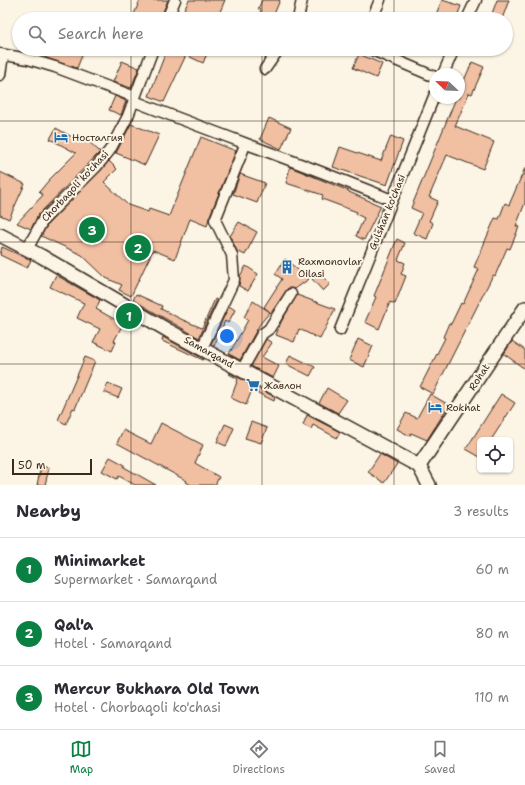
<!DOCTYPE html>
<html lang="en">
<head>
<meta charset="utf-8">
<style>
  body { margin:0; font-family:"Shantell Sans",sans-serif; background:#f7f7f7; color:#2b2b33 }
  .controls { position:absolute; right:12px; bottom:12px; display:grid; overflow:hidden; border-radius:6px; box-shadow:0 1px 3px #0004 }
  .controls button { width:36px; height:36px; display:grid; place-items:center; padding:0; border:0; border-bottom:1px solid #e1e1e2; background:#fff; color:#2b2b33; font:20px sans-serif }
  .compass { position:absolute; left:429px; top:68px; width:36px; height:36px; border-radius:50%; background:#fff; box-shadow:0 1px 3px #0004; rotate:293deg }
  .scale { position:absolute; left:12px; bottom:10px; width:80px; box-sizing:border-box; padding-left:4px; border:2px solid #3b2a1e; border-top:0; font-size:11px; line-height:14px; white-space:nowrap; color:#3b2a1e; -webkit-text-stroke:3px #fcf5e5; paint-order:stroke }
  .you { position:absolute; left:227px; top:336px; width:14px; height:14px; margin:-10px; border:3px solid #fff; border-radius:50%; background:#1a73e8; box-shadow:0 0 0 6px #1a73e833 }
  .badge { display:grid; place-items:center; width:26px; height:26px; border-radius:50%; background:#0b8043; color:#fff; font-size:13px; font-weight:700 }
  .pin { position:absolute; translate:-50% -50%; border:2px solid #fff; box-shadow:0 1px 4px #0006 }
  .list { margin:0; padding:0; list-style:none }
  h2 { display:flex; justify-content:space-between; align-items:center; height:52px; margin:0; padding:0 16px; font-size:17px }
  h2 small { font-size:13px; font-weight:400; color:#7c7c81 }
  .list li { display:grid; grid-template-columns:26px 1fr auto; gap:12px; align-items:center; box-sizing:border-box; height:64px; padding:0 16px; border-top:1px solid #e1e1e2 }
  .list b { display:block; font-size:15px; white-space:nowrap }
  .list p { margin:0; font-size:13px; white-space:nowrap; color:#7c7c81 }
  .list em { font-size:13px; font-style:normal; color:#7c7c81 }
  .icon { flex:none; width:22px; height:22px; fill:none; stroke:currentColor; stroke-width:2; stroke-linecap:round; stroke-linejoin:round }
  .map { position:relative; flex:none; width:525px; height:485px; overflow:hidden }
  .search { position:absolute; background:#fff; box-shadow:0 1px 3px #0004; left:12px; right:12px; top:12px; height:44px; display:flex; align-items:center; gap:10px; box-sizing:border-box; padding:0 14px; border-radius:22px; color:#7c7c81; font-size:15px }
  .sheet { height:244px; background:#fff }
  nav { display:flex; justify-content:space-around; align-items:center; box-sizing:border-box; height:56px; border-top:1px solid #e1e1e2; background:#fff; font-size:11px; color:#7c7c81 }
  nav a { display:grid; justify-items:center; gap:2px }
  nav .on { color:#0b8043 }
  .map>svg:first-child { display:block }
  .building { fill:#f1c0a2; stroke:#3b2a1e }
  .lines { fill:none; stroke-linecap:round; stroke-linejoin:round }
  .minor-casing { stroke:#3b2a1e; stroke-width:13 }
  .tertiary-casing { stroke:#3b2a1e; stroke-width:16 }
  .minor { stroke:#fcf5e5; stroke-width:10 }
  .tertiary { stroke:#fcf5e5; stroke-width:13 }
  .grid { fill:none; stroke:#3b2a1e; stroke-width:1; stroke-opacity:0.55 }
  .labels { text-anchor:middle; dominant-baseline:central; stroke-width:4; stroke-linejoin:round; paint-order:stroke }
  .poi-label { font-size:10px; fill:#3b2a1e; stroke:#fcf5e5; text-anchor:start }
  .street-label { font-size:10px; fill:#3b2a1e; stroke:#fcf5e5 }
</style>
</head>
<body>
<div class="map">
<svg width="525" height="485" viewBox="0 0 525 485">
  <rect width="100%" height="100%" fill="#fcf5e5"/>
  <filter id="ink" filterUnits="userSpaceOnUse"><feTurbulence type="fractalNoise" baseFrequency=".025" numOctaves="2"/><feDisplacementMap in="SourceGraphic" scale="8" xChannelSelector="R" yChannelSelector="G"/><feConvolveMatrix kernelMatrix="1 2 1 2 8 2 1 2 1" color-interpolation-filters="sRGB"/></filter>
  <g filter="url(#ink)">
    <!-- building -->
    <g class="building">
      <polygon points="140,0 168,0 160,19 132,19"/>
      <polygon points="189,0 225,0 217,19 180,19"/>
      <polygon points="262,0 280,0 272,19 257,19 261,10 258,9"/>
      <polygon points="442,0 461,6 456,19 434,19"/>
      <polygon points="497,0 509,0 502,19 490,19"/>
      <polygon points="50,49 74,49 83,53 77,68 46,58"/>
      <polygon points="167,49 209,49 203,63 186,55 164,102 149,96"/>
      <polygon points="359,54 382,64 376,78 353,68"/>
      <polygon points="122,61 139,68 131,88 113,82"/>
      <polygon points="472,62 484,67 472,94 469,93 455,126 494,142 483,169 447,155 429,197 438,201 429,221 433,223 427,239 413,233 422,213 411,208 456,98 459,98 459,92"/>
      <polygon points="115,96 126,101 121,115 109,110"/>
      <polygon points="269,118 291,128 281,149 260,139"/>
      <polygon points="131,124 159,135 145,165 116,153"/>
      <polygon points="56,128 79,141 83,136 100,152 38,215 31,229 17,223 43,195 39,192 49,180 76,153 50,139"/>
      <polygon points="391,136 403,141 387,185 333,167 340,147 381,161"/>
      <polygon points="201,137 236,151 209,218 207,226 190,219 175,259 153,250 131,296 119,290 122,285 106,278 82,255 41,236 48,224 109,161 117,169 104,182 128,205 148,212 149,209 169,216"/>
      <polygon points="290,167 349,191 349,192 381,206 364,240 356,236 364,218 356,214 357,212 322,199 323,195 286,183"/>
      <polygon points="525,168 525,203 516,226 519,227 510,249 507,248 495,276 493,275 433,394 420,387 445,338 443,337 449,323 451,324 461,303 463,304 479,269 474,267 495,218 499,219 505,203 509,205"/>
      <polygon points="0,172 25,184 9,219 0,215"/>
      <polygon points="240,174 265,183 257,203 233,194"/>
      <polygon points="239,222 257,232 245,255 237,251 230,236"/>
      <polygon points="397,239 405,243 398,260 405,263 401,274 406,276 395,304 390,302 379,329 365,322 376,297 374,296"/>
      <polygon points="2,247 31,260 27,268 0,255"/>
      <polygon points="285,259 309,279 295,289 288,288 271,313 264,307 282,279 275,274"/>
      <polygon points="246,266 258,274 248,291 239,286 240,276"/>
      <polygon points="318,272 330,284 323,291 312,279"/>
      <polygon points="56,275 100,300 96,309 123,324 114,341 116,342 112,351 93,342 100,329 77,318 84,303 50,287"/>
      <polygon points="136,294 162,306 161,309 183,320 202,328 215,299 217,300 199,338 133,300"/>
      <polygon points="297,295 335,309 320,339 299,329 294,342 276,335 281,322"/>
      <polygon points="253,301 270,312 260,324 240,360 229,354 248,320 244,317"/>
      <polygon points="229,306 235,310 228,323 225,321 214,346 211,344"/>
      <polygon points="163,337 204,359 203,360 162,341"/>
      <polygon points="266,339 272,343 262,357 279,366 273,378 251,366"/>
      <polygon points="358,339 373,346 364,367 349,360"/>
      <polygon points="512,341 525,350 525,369 504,354"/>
      <polygon points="290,355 315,367 310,376 286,364"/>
      <polygon points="85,357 95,361 75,409 73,408 66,424 58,420"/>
      <polygon points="230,373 275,397 274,401 252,390 246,405 231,398 238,379 229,374"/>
      <polygon points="108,383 122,389 118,398 104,392"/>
      <polygon points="327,388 347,400 338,413 319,403"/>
      <polygon points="430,394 449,405 427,440 411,433 410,436 397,429 406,413 417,418"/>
      <polygon points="501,394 515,403 491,440 480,440 480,457 466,449"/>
      <polygon points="307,415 340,432 337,438 313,425 311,429 303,425"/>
      <polygon points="251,422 267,428 261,443 245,438"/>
      <polygon points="161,423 203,445 195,463 219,477 215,485 191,485 186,482 187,481 117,443 123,430 151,444"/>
      <polygon points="225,424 234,428 226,446 217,442"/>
      <polygon points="380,454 397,464 384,483 368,472"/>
      <polygon points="110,457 125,465 124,467 156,485 135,485 119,476 117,479 102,471"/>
      <polygon points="41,466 49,468 45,485 37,485"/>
    </g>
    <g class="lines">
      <!-- minor casing -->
      <g class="minor-casing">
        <g id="minor">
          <polyline points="167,19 175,0"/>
          <polyline points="298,19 302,0"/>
          <polyline points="372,19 380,0"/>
          <polyline points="467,19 476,0"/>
          <polyline points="370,49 435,77"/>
          <polyline points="0,54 28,59 55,67 135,97"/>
          <polyline points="265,69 279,49"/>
          <polyline points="443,74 454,49"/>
          <polyline points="0,75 3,55"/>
          <path d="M134,101C220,135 307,165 392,200"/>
          <polyline points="27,249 43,220 96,167 110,150 128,116 153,49"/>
          <polyline points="340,330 435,94"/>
          <polyline points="202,348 234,280 232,255 215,220 245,145"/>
          <polyline points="242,370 262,334 269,329 291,294"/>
        </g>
      </g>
      <!-- tertiary casing -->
      <g class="tertiary-casing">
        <g id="tertiary">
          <polyline points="0,235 41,256 169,331 419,466"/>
          <polyline points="419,466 525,308"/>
          <polyline points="419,466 429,485"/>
        </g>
      </g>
      <!-- minor -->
      <use href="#minor" class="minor"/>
      <!-- tertiary -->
      <use href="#tertiary" class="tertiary"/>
    </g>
  </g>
  <!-- grid -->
  <path class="grid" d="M131,0V19M262,0V19M394,0V19M131,49V485M262,49V485M394,49V485M0,121H525M0,242H525M0,364H525"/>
  <!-- icons -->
  <defs>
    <g id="hotel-bare" transform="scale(1.08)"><path d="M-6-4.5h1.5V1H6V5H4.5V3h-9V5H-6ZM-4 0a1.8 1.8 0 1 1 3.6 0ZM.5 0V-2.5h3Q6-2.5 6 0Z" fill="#1f6fb2" stroke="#fcf5e5" stroke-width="2.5" paint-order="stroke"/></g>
    <g id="building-bare" transform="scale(1.08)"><path d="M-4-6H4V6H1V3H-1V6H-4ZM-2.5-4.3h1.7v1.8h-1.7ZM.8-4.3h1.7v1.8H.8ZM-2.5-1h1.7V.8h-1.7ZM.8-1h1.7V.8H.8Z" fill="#1f6fb2" stroke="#fcf5e5" stroke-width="2.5" paint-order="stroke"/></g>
    <g id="supermarket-bare" transform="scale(1.08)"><path d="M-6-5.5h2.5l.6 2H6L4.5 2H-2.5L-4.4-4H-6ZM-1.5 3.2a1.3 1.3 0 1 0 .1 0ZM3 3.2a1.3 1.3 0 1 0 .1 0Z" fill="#1f6fb2" stroke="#fcf5e5" stroke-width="2.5" paint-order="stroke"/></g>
  </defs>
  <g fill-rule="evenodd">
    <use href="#hotel-bare" x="61" y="137"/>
    <use href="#building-bare" x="287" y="267"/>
    <use href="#supermarket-bare" x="253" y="385"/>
    <use href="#hotel-bare" x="435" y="407"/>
  </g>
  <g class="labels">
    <!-- poi labels -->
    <g class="poi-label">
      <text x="72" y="137">Носталгия</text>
      <text x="298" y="261">Raxmonovlar<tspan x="298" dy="12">Oilasi</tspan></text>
      <text x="264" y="385">Жавлон</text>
      <text x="446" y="407">Rokhat</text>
    </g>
    <!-- street labels -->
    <g class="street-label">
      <text transform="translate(75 186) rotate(-47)">Chorbaqoli ko'chasi</text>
      <text transform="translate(387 212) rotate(-68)">Gulshan ko'chasi</text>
      <text transform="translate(209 352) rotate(29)">Samarqand</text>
      <text transform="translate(479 377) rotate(-57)">Rohat</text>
    </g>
  </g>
</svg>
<div class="controls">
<button><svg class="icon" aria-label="locate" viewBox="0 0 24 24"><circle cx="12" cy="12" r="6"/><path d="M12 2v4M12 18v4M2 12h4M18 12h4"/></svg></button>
</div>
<svg class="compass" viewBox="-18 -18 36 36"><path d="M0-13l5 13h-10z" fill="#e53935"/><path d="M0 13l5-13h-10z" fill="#7c7c81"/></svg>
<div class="scale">50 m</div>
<div class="you"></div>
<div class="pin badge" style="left:129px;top:316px">1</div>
<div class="pin badge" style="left:138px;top:248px">2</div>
<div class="pin badge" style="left:92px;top:230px">3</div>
<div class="search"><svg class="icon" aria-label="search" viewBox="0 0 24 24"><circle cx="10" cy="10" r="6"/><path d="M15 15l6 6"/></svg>Search here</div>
</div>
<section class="sheet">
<h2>Nearby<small>3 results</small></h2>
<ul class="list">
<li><span class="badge">1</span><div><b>Minimarket</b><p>Supermarket · Samarqand</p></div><em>60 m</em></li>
<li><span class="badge">2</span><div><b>Qal'a</b><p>Hotel · Samarqand</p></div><em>80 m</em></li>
<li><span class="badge">3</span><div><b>Mercur Bukhara Old Town</b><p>Hotel · Chorbaqoli ko'chasi</p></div><em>110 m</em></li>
</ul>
</section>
<nav>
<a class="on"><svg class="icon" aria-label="map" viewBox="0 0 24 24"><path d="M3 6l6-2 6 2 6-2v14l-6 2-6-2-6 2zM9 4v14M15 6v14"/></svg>Map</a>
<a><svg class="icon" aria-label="directions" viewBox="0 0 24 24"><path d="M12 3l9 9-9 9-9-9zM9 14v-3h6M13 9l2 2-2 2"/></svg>Directions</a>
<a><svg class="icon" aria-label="saved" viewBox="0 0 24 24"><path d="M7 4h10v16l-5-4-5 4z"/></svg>Saved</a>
</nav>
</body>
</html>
